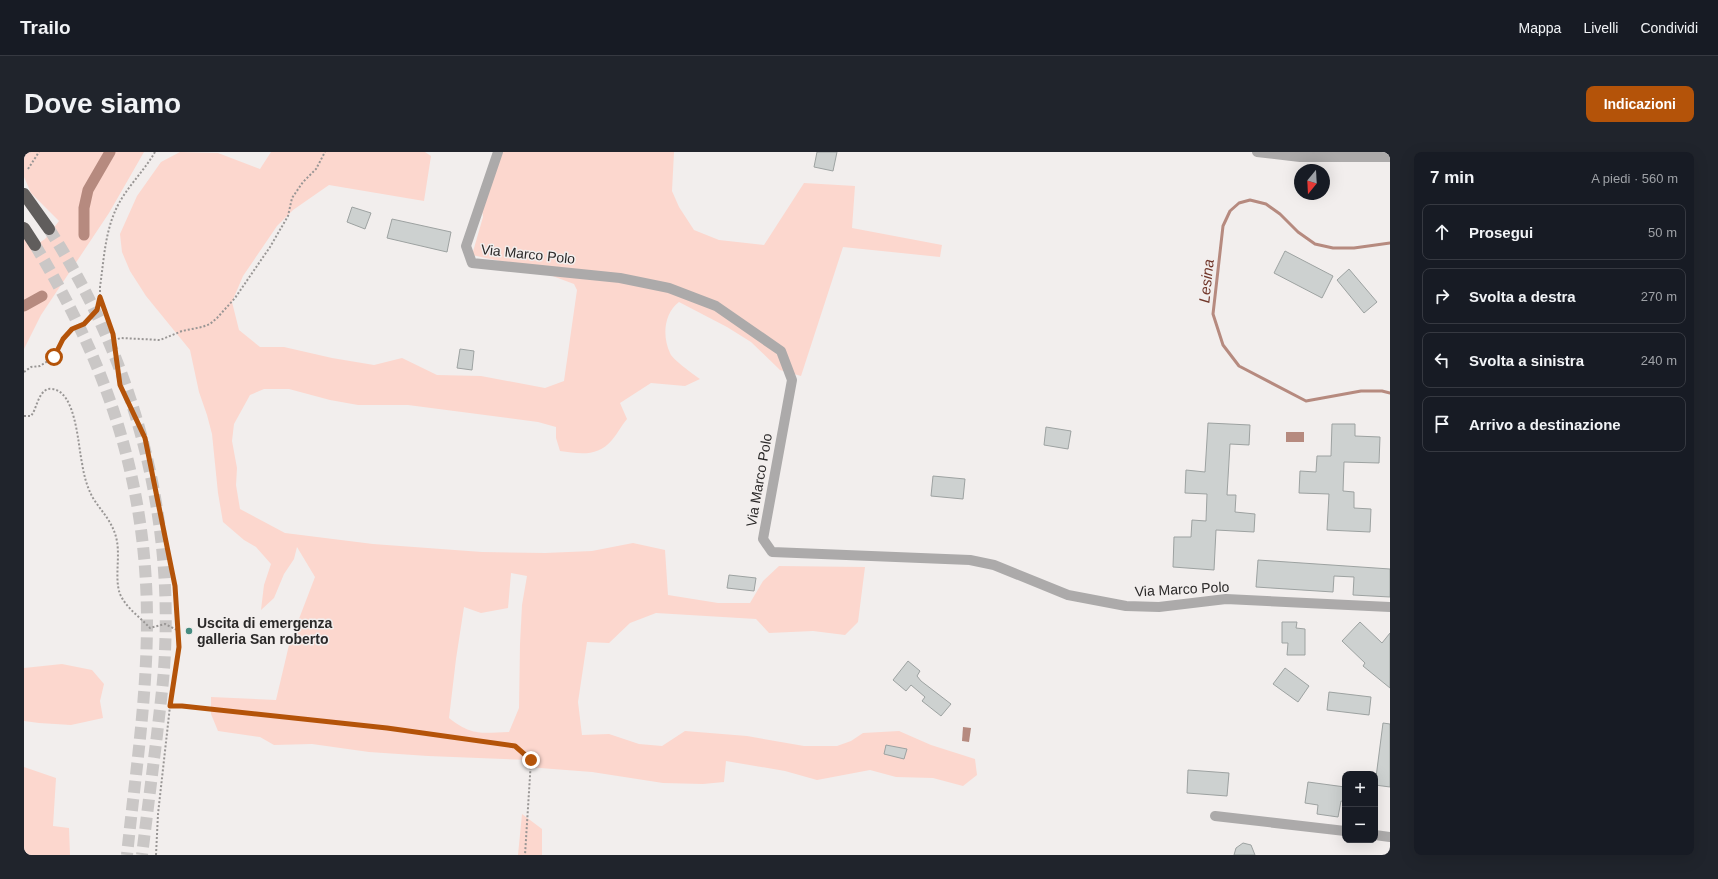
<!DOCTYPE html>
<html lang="it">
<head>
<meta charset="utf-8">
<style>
  body { margin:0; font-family:Arial,sans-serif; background:#20242c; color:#f1f3f6 }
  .controls { position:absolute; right:12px; bottom:12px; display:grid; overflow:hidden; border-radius:8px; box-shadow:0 4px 16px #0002 }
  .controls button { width:36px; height:36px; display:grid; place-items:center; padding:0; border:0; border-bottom:1px solid #363941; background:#171b24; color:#f1f3f6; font:20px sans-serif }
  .compass { position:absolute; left:1270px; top:12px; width:36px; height:36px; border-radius:50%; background:#171b24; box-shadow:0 4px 16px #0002; rotate:198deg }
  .stop { position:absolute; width:12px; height:12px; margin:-9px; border:3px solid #b45309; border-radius:50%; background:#fff }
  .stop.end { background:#b45309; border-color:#fff; box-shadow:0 1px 4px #0008 }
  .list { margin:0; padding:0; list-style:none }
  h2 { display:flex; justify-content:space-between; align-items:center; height:52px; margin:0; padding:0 16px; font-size:17px }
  h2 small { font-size:13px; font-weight:400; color:#9ea1a6 }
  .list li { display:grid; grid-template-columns:26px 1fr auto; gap:12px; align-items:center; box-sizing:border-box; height:56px; margin:0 8px 8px; padding:0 8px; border:1px solid #363941; border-radius:8px }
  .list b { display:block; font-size:15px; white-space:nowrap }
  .list em { font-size:13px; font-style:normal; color:#9ea1a6 }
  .icon { flex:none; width:22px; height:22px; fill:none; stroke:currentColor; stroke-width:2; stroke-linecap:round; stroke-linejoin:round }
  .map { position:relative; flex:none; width:1366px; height:703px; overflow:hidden; border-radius:8px }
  header { display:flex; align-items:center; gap:24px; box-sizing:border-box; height:56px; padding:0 20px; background:#171b24; border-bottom:1px solid #363941 }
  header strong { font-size:19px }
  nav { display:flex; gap:22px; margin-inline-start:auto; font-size:14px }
  .intro { display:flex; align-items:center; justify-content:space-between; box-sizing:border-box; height:96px; padding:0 24px }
  h1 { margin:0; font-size:28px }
  .button { padding:10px 18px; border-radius:8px; background:#b45309; color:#fff; font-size:14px; font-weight:700 }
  main { display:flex; gap:24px; padding:0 24px }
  aside { flex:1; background:#171b24; border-radius:8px; box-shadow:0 4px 16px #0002 }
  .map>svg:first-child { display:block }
  .green { fill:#fcd7ce; fill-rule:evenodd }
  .water { fill:#b68a7f }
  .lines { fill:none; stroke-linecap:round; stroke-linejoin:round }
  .stream { stroke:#b68a7f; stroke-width:3 }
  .canal { stroke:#b68a7f; stroke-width:11 }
  .building { fill:#cdd1d0; stroke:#9da2a1 }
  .highway-tunnel { stroke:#cac7c6; stroke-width:12; stroke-dasharray:12 6; stroke-linecap:butt }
  .path { stroke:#999695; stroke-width:2; stroke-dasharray:2 2; stroke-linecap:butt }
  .street { stroke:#acaaaa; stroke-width:10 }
  .highway { stroke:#605d5c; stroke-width:12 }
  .route { stroke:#b45309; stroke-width:5 }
  .poi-dot { fill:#468b80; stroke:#f2eeed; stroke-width:1.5 }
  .labels { text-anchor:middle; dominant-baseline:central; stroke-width:3; stroke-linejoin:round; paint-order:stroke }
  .street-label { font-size:14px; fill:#2b2929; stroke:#f2eeed }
  .poi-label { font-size:14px; font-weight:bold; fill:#2b2929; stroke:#f2eeed; text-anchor:start }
  .water-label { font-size:15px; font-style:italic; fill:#703528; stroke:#f2eeed }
</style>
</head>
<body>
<header>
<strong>Trailo</strong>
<nav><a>Mappa</a><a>Livelli</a><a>Condividi</a></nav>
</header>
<div class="intro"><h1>Dove siamo</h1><a class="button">Indicazioni</a></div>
<main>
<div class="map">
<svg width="1366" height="703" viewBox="0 0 1366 703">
  <rect width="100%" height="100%" fill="#f2eeed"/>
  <!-- green -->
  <g class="green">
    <polygon points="0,0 120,0 85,61 17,163 0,197 0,87 9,95 21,87 35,69 7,41 0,25"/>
    <path d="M156,0L194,1L236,17L247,0H401L407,4L400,49L305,33L269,58L253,74L219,124L208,150L215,178L236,195H260L308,206L350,213L378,206L413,223L457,224L521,236L540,229L553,138L550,132L507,116L448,103L459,65L458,57L476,0H650L648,39L655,55L670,78L695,88L740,93L780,31L831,34L828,76L918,93L916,105L819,95L777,224L756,218L727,190L703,175L655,150C640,161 638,184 646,201C648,207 669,222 676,227L661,234L627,231L596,251L603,267C597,274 594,281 588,288C574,305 556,302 536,299L532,286V275L514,270L384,253H334L306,248L265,237H240L226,243L210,272L208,289L213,316L212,333L216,357L261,381L349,392L458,400L521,401L568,399L609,391L641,398L644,443L694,451H726L739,429L755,414L841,415L834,470L821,483L789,479L745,481L732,467L632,461L606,471L585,491L563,490L554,550L558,583L585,582L615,592L638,594L661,579L723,584L780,594H813L827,589L839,581L875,579L907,593L951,607L953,623L939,634L909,626L872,625L846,618L793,628L761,619L702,609L700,630L679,632L639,631L568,620L503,615L506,608L404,604L345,600L288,592L250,593L236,585L194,579L187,562V545L252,548L265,493L291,425L273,395L270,407L260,422L250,446L237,458L240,433L247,412L232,395L220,388L199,370L194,341L188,282L183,263L175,240L166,198L122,144L106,119L98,100L96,82L113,44L137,10ZM487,421L503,424L498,453L496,492L495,556L485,580C457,581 448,584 425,566L432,507L440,455L457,461L484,456Z"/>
    <polygon points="38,512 68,518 80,532 76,549 79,566 47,573 15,571 0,569 0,516"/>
    <polygon points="0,615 32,626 29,674 45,676 46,703 0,703"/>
    <polygon points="498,662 518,677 518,703 494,703"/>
  </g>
  <!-- water -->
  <g class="water">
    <rect x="1262" y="280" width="18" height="10"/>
    <polygon points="939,575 947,576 945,590 938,589"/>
  </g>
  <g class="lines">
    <!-- stream -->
    <polyline class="stream" points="1366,91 1330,96 1309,96 1291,92 1274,80 1256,62 1242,52 1226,48 1215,51 1206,59 1199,74 1189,162 1199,193 1215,214 1282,249 1337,239 1358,239 1366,241"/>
    <!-- canal -->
    <g class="canal">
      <polyline points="60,83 60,56 64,38 86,0"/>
      <polyline points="0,154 18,144"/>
    </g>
  </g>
  <!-- building -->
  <g class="building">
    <polygon points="793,0 813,0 809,19 790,15"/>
    <polygon points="328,55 347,61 341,77 323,70"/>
    <polygon points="368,67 427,80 423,100 363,86"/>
    <polygon points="1261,99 1309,124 1298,146 1250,121"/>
    <polygon points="1325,117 1353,150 1340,161 1313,128"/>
    <polygon points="436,197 450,199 448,218 433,216"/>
    <polygon points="1184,271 1226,273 1225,293 1206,292 1203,343 1212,343 1211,360 1231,362 1230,380 1192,378 1190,418 1149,415 1150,385 1167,385 1168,368 1182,369 1183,342 1161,341 1162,318 1181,320"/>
    <polygon points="1308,272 1331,272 1331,284 1356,285 1355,311 1320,310 1319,339 1330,340 1330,356 1347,357 1346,380 1303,378 1305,342 1275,341 1276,319 1292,320 1293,304 1307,304"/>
    <polygon points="1022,275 1047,279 1044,297 1020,293"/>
    <polygon points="909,324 941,327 939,347 907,344"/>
    <polygon points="1234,408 1366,417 1366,445 1329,443 1330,425 1310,424 1309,440 1232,435"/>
    <polygon points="705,423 732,426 730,439 703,436"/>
    <polygon points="1258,470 1273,470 1272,476 1281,477 1281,503 1263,503 1264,491 1258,491"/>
    <polygon points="1336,470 1358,491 1366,481 1366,536 1339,514 1341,511 1318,489"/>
    <polygon points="884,509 896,519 893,524 897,529 927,552 917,564 898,549 901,545 887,533 882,539 869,528"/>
    <polygon points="1261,516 1285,534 1274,550 1249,532"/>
    <polygon points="1305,540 1347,545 1345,563 1303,558"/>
    <polygon points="1359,571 1366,572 1366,635 1351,633"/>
    <polygon points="862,593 883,597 880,607 860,602"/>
    <polygon points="1164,618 1205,621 1203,644 1163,641"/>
    <polygon points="1284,630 1321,635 1321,650 1317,649 1314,665 1293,662 1294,653 1281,651"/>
    <polygon points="1219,691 1227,693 1231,703 1210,703 1212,696"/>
  </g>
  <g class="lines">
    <!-- highway-tunnel -->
    <g class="highway-tunnel">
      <path d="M25,77C106,202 148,350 141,499C140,527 136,555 133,583C128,623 123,663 118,703"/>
      <path d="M11,93C83,212 123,329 123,469C123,547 111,625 103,703"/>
    </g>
    <!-- path -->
    <g class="path">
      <path d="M131,0C120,19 104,34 94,53C81,78 80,107 76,135V145L89,182L96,233L121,285L151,434L155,495L146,554L134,662L132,703"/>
      <polyline points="4,17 15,0"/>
      <polyline points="90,188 97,186 136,188 158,179 178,175 186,172 193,166 211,146 246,95 264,64 268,46 279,30 292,17 301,0"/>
      <polyline points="0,220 7,215 16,214 30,205 39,187 49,177 60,172 73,158 76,145"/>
      <path d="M0,264H7L9,261C13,254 16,235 28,237C52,239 54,293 58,311C60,324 63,335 69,346C77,359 88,369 92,385C97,403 90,426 96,442C102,456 116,465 126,476L141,472L153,478"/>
      <polyline points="146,554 158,554 363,576 491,594 507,608 501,703"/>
    </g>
    <!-- street -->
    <g class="street">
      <polyline points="474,0 442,94 448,111 596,126 645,136 692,154 757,199 768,228 739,387 748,400 946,408 970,413 1044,443 1102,454 1135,455 1202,447 1366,455"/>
      <polyline points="1233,0 1276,5 1366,5"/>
      <polyline points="1191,664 1321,679"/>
      <polyline points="1351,683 1366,685"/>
    </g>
    <!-- highway -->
    <g class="highway">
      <polyline points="0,42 25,77"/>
      <polyline points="0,76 11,93"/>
    </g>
  </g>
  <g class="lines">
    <!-- route -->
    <polyline class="route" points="30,205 39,187 48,177 60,172 73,158 76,145 89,182 96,233 121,286 151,434 155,495 146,554 158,554 363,576 491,594 507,608"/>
  </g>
  <!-- markers -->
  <circle class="poi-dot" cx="165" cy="479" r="4"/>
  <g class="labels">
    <!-- street labels -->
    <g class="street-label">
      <text transform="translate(504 102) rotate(6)">Via Marco Polo</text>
      <text transform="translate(735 328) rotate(-80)">Via Marco Polo</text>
      <text transform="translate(1158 437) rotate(-3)">Via Marco Polo</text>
    </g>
    <!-- poi labels -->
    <g class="poi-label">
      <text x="173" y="471">Uscita di emergenza<tspan x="173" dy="16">galleria San roberto</tspan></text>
    </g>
    <!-- water labels -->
    <g class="water-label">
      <text transform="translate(1182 129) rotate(-84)">Lesina</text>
    </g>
  </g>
</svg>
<div class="controls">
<button>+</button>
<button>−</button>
</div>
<svg class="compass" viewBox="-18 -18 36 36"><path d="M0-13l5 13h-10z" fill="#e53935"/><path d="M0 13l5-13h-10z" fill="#9ea1a6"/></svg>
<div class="stop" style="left:30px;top:205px"></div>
<div class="stop end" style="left:507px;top:608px"></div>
</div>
<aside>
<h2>7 min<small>A piedi · 560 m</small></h2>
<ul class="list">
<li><svg class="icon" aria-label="ahead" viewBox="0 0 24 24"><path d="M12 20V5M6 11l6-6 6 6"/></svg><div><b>Prosegui</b></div><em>50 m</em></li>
<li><svg class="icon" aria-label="right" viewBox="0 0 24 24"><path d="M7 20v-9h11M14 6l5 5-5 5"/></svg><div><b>Svolta a destra</b></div><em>270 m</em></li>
<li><svg class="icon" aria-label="left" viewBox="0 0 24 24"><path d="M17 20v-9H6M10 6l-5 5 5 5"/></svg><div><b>Svolta a sinistra</b></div><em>240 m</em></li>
<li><svg class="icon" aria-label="arrive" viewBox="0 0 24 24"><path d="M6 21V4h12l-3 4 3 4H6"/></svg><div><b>Arrivo a destinazione</b></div></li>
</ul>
</aside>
</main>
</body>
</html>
